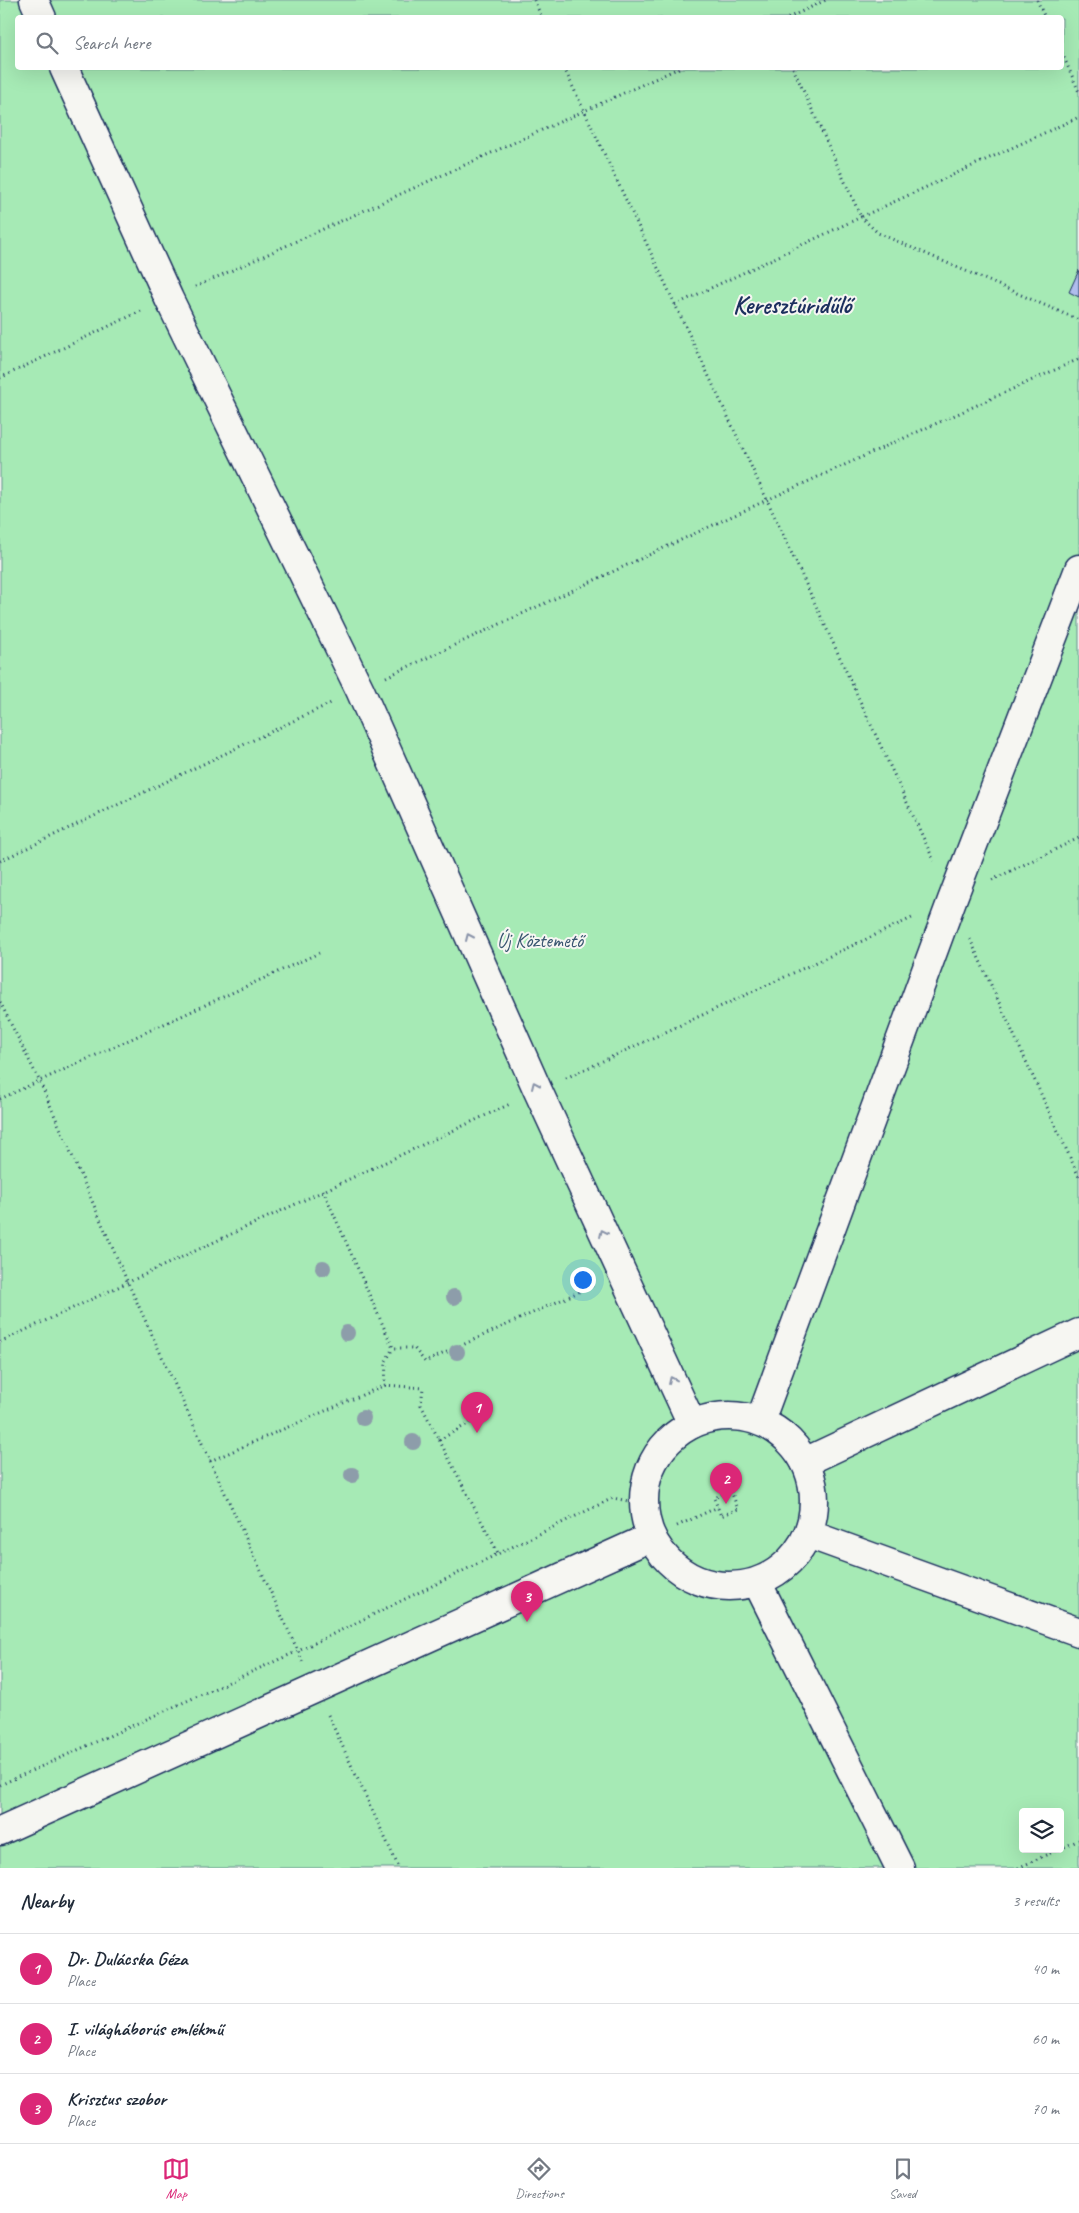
<!DOCTYPE html>
<html lang="en">
<head>
<meta charset="utf-8">
<style>
  body { margin:0; font-family:Caveat,sans-serif; background:#f2f2f3; color:#1f2937 }
  .controls { position:absolute; right:15px; bottom:15px; display:grid; overflow:hidden; border-radius:5px; box-shadow:0 5px 20px #0002 }
  .controls button { width:45px; height:45px; display:grid; place-items:center; padding:0; border:0; border-bottom:1px solid #e0e1e3; background:#fff; color:#1f2937; font:25px sans-serif }
  .you { position:absolute; left:582px; top:1279px; width:18px; height:18px; margin:-12px; border:4px solid #fff; border-radius:50%; background:#1a73e8; box-shadow:0 0 0 8px #1a73e833 }
  .badge { display:grid; place-items:center; width:32px; height:32px; border-radius:50%; background:#db2777; color:#fff; font-size:16px; font-weight:700 }
  .pin { position:absolute; translate:-50% -41px; filter:drop-shadow(0 1px 2px #0008) }
  .pin::after { content:''; position:absolute; top:26px; width:18px; height:15px; background:inherit; clip-path:polygon(0 0,100% 0,50% 100%) }
  .list { margin:0; padding:0; list-style:none }
  h2 { display:flex; justify-content:space-between; align-items:center; height:65px; margin:0; padding:0 20px; font-size:21px }
  h2 small { font-size:16px; font-weight:400; color:#747a83 }
  .list li { display:grid; grid-template-columns:32px 1fr auto; gap:15px; align-items:center; box-sizing:border-box; height:70px; padding:0 20px; border-top:1px solid #e0e1e3 }
  .list b { display:block; font-size:19px; white-space:nowrap }
  .list p { margin:0; font-size:16px; white-space:nowrap; color:#747a83 }
  .list em { font-size:16px; font-style:normal; color:#747a83 }
  .icon { flex:none; width:28px; height:28px; fill:none; stroke:currentColor; stroke-width:2; stroke-linecap:round; stroke-linejoin:round }
  .map { position:relative; flex:none; width:1079px; height:1868px; overflow:hidden }
  .search { position:absolute; background:#fff; box-shadow:0 5px 20px #0002; left:15px; right:15px; top:15px; height:55px; display:flex; align-items:center; gap:12px; box-sizing:border-box; padding:0 18px; border-radius:5px; color:#747a83; font-size:19px }
  .sheet { height:275px; background:#fff }
  nav { display:flex; justify-content:space-around; align-items:center; box-sizing:border-box; height:70px; border-top:1px solid #e0e1e3; background:#fff; font-size:14px; color:#747a83 }
  nav a { display:grid; justify-items:center; gap:2px }
  nav .on { color:#db2777 }
  .map>svg:first-child { display:block }
  .green { fill:#a6eab5; stroke:#608c8a; fill-rule:evenodd }
  .building { fill:#b0bded; stroke:#1b2f5e }
  .lines { fill:none; stroke-linecap:round; stroke-linejoin:round }
  .minor-casing { stroke:#1b2f5e; stroke-width:31 }
  .path { stroke:#1b2f5e; stroke-width:3; stroke-dasharray:1 4; stroke-linecap:butt }
  .minor { stroke:#f6f6f2; stroke-width:28 }
  .tree { fill:#8d9daa }
  .oneway { stroke:#8892a8 }
  .labels { text-anchor:middle; dominant-baseline:central; stroke-width:4; stroke-linejoin:round; paint-order:stroke }
  .park-label { font-size:20px; fill:#37546f; stroke:#f6f6f2 }
  .district-label { font-size:25px; font-weight:bold; fill:#1b2f5e; stroke:#f6f6f2 }
</style>
</head>
<body>
<div class="map">
<svg width="1079" height="1868" viewBox="0 0 1079 1868">
  <rect width="100%" height="100%" fill="#f6f6f2"/>
  <filter id="ink" filterUnits="userSpaceOnUse"><feTurbulence type="fractalNoise" baseFrequency=".02" numOctaves="2"/><feDisplacementMap in="SourceGraphic" scale="10" xChannelSelector="R" yChannelSelector="G"/><feConvolveMatrix kernelMatrix="1 2 1 2 8 2 1 2 1" color-interpolation-filters="sRGB"/></filter>
  <g filter="url(#ink)">
    <!-- green -->
    <path class="green" d="M0,0H1079V1868H0ZM18,18H1062V68H18ZM1023,1812H1060V1849H1023Z"/>
    <!-- building -->
    <polygon class="building" points="1079,270 1079,297 1069,292"/>
    <g class="lines">
      <!-- minor casing -->
      <g class="minor-casing">
        <g id="minor">
          <polyline points="34,0 42,18"/>
          <polyline points="64,68 169,299 360,690 538,1091 692,1424"/>
          <circle cx="729" cy="1501" r="85"/>
          <polyline points="760,1421 952,900 1079,569"/>
          <polyline points="805,1462 1079,1333"/>
          <polyline points="808,1534 1079,1632"/>
          <polyline points="757,1582 900,1868"/>
          <polyline points="0,1831 651,1537"/>
        </g>
      </g>
      <!-- path -->
      <g class="path">
        <polyline points="534,0 542,18"/>
        <polyline points="1037,0 1045,18"/>
        <polyline points="788,18 826,0"/>
        <polyline points="1062,53 1079,92"/>
        <polyline points="564,68 767,500 934,861"/>
        <polyline points="793,68 861,217 1079,117"/>
        <polyline points="195,287 679,68"/>
        <polyline points="675,305 861,217 878,233 1079,320"/>
        <polyline points="0,378 141,311"/>
        <polyline points="386,677 767,500 1079,359"/>
        <polyline points="0,861 333,702"/>
        <polyline points="992,880 1079,838"/>
        <polyline points="970,939 1079,1177"/>
        <polyline points="0,1002 39,1080 128,1283 303,1662"/>
        <polyline points="566,1078 912,918"/>
        <polyline points="0,1099 319,953"/>
        <polyline points="323,1190 393,1348 414,1348 425,1362 594,1285"/>
        <polyline points="0,1342 510,1104"/>
        <polyline points="385,1385 423,1388 421,1405 499,1555"/>
        <polyline points="439,1440 475,1420"/>
        <polyline points="210,1461 385,1385 386,1361 393,1348"/>
        <polygon points="731,1491 738,1509 721,1516 714,1498"/>
        <polyline points="677,1526 718,1507"/>
        <polyline points="328,1715 399,1868"/>
        <polyline points="0,1785 298,1651 613,1498 643,1504"/>
        <polyline points="1060,1849 1079,1840"/>
        <polyline points="1018,1868 1059,1849"/>
      </g>
      <!-- minor -->
      <use href="#minor" class="minor"/>
    </g>
    <!-- trees -->
    <g class="tree">
      <circle cx="323" cy="1268" r="8"/>
      <circle cx="454" cy="1297" r="8"/>
      <circle cx="347" cy="1333" r="8"/>
      <circle cx="457" cy="1352" r="8"/>
      <circle cx="363" cy="1418" r="8"/>
      <circle cx="413" cy="1442" r="8"/>
      <circle cx="352" cy="1475" r="8"/>
    </g>
    <!-- one-way arrows -->
    <defs><path id="oneway-chevron" d="M-2-3.5L2.5 0L-2 3.5" fill="none" stroke-width="1.6" stroke-linecap="round" stroke-linejoin="round" transform="scale(1.25)"/></defs>
    <g class="oneway">
      <use href="#oneway-chevron" transform="translate(469 937) rotate(-114)"/>
      <use href="#oneway-chevron" transform="translate(535 1085) rotate(-114)"/>
      <use href="#oneway-chevron" transform="translate(603 1233) rotate(-115)"/>
      <use href="#oneway-chevron" transform="translate(672 1380) rotate(-115)"/>
    </g>
  </g>
  <g class="labels">
    <!-- park labels -->
    <g class="park-label">
      <text x="540" y="940">Új Köztemető</text>
    </g>
    <!-- district labels -->
    <g class="district-label">
      <text x="792" y="305">Keresztúridűlő</text>
    </g>
  </g>
</svg>
<div class="controls">
<button><svg class="icon" aria-label="layers" viewBox="0 0 24 24"><path d="M12 4l9 5-9 5-9-5zM3 14l9 5 9-5"/></svg></button>
</div>
<div class="you"></div>
<div class="pin badge" style="left:477px;top:1433px">1</div>
<div class="pin badge" style="left:726px;top:1504px">2</div>
<div class="pin badge" style="left:527px;top:1622px">3</div>
<div class="search"><svg class="icon" aria-label="search" viewBox="0 0 24 24"><circle cx="10" cy="10" r="6"/><path d="M15 15l6 6"/></svg>Search here</div>
</div>
<section class="sheet">
<h2>Nearby<small>3 results</small></h2>
<ul class="list">
<li><span class="badge">1</span><div><b>Dr. Dulácska Géza</b><p>Place</p></div><em>40 m</em></li>
<li><span class="badge">2</span><div><b>I. világháborús emlékmű</b><p>Place</p></div><em>60 m</em></li>
<li><span class="badge">3</span><div><b>Krisztus szobor</b><p>Place</p></div><em>70 m</em></li>
</ul>
</section>
<nav>
<a class="on"><svg class="icon" aria-label="map" viewBox="0 0 24 24"><path d="M3 6l6-2 6 2 6-2v14l-6 2-6-2-6 2zM9 4v14M15 6v14"/></svg>Map</a>
<a><svg class="icon" aria-label="directions" viewBox="0 0 24 24"><path d="M12 3l9 9-9 9-9-9zM9 14v-3h6M13 9l2 2-2 2"/></svg>Directions</a>
<a><svg class="icon" aria-label="saved" viewBox="0 0 24 24"><path d="M7 4h10v16l-5-4-5 4z"/></svg>Saved</a>
</nav>
</body>
</html>
